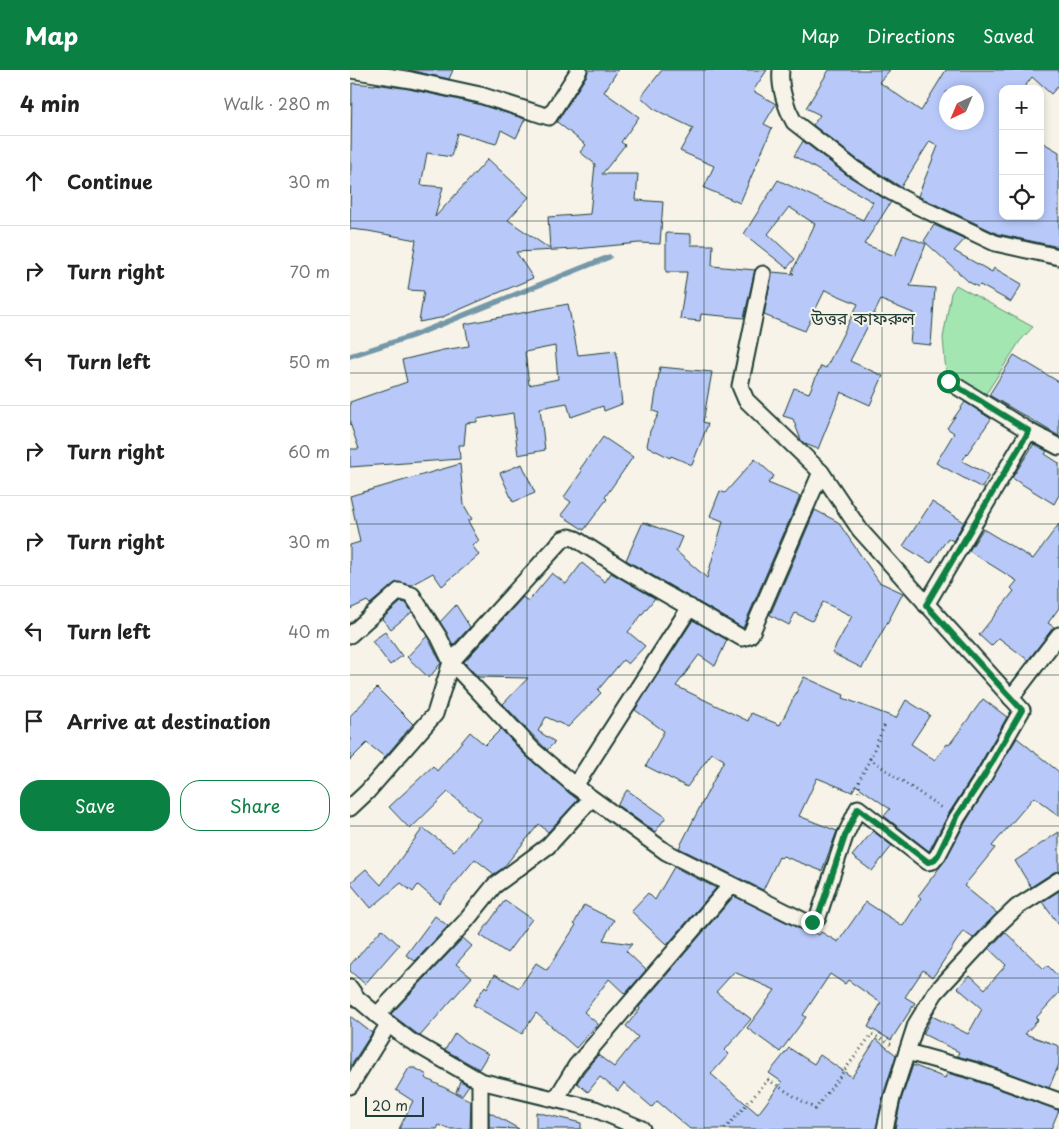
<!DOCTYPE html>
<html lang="en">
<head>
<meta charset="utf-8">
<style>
  body { margin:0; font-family:"Playpen Sans","Noto Sans Bengali",sans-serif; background:#f6f6f6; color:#222 }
  .controls { position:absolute; right:15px; top:15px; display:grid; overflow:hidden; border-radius:10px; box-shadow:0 2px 8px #0003 }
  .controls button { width:45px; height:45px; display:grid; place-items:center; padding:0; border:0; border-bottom:1px solid #e0e0e0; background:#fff; color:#222; font:25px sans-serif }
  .compass { position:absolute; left:589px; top:15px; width:45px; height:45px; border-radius:50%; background:#fff; box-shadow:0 2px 8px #0003; rotate:224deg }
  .scale { position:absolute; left:15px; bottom:12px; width:59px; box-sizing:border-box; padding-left:5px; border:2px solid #1f3d34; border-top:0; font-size:14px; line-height:18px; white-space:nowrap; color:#1f3d34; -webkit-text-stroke:4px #f7f3e8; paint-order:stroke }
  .stop { position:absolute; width:15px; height:15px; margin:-11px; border:4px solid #0b8043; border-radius:50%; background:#fff }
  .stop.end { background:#0b8043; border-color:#fff; box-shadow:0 1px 5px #0008 }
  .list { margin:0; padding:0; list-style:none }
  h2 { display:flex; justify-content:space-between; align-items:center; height:65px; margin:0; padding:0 20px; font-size:21px }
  h2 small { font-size:16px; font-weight:400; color:#767676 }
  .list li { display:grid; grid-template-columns:32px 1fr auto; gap:15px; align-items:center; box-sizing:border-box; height:90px; padding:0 20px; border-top:1px solid #e0e0e0 }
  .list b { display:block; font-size:19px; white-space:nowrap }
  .list em { font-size:16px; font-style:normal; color:#767676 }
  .actions { display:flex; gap:10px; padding:15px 20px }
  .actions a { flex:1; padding:11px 0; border:1px solid #0b8043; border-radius:20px; text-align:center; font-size:18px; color:#0b8043 }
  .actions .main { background:#0b8043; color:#fff }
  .icon { flex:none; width:28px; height:28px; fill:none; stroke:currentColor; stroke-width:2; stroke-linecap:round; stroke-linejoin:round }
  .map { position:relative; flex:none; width:709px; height:1059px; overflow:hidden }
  header { display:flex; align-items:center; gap:30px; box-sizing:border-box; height:70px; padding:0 25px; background:#0b8043; color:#fff }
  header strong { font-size:24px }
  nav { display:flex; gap:28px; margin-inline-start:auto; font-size:18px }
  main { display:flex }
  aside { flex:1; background:#fff }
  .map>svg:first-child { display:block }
  .green { fill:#a4e6b1; stroke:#629272 }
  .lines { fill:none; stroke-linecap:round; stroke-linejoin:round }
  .stream { stroke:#7498a9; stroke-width:5.5 }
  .building { fill:#b8c9f9; stroke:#1f3d34; fill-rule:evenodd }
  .street-casing { stroke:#1f3d34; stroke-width:19 }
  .path { stroke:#1f3d34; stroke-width:3; stroke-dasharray:1 4; stroke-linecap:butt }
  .street { stroke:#f7f3e8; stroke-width:15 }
  .route { stroke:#0b8043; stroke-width:6 }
  .grid { fill:none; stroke:#1f3d34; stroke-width:1; stroke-opacity:0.55 }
  .labels { text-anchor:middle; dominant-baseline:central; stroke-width:4; stroke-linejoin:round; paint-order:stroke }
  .quarter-label { font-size:18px; fill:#1f3d34; stroke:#f7f3e8 }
</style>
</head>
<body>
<header>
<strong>Map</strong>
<nav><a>Map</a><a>Directions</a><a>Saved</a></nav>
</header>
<main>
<aside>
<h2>4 min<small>Walk · 280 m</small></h2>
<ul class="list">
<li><svg class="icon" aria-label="ahead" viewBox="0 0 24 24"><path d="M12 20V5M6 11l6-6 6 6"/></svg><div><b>Continue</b></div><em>30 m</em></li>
<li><svg class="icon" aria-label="right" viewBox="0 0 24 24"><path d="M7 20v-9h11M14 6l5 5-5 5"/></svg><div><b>Turn right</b></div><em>70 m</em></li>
<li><svg class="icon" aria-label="left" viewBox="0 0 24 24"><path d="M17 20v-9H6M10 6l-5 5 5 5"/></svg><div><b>Turn left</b></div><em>50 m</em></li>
<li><svg class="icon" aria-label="right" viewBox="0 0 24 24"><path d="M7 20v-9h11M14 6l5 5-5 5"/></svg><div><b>Turn right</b></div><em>60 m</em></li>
<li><svg class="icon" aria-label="right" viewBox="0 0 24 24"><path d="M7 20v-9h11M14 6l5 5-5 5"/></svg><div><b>Turn right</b></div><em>30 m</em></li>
<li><svg class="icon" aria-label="left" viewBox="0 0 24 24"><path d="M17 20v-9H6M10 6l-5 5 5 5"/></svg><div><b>Turn left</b></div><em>40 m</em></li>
<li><svg class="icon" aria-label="arrive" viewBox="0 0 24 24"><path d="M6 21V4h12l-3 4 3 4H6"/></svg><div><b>Arrive at destination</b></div></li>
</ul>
<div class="actions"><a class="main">Save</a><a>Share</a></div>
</aside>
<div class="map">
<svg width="709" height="1059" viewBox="0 0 709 1059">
  <rect width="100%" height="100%" fill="#f7f3e8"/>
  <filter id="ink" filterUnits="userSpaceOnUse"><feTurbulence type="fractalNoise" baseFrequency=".02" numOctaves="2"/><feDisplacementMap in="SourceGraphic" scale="10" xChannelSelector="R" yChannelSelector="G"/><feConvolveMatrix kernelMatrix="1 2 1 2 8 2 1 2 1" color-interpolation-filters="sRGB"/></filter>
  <g filter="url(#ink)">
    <!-- green -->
    <polygon class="green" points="606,215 683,257 670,271 632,330 603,311 596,303 593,268 601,223"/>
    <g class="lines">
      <!-- stream -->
      <polyline class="stream" points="0,286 62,266 259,187"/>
    </g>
    <!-- building -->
    <g class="building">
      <polygon points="58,0 103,0 99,9"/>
      <polygon points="238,0 268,0 254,22 289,47 271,72 275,75 252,104 288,104 286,130 313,132 310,174 289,173 226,179 166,182 183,208 90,248 69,252 74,221 58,220 66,170 18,161 0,159 2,13 25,15 25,14 59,19 128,34 175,49 166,68 151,60 146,74 107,63 101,87 77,83 71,115 93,117 85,147 138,89 179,127 158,150 200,179 198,147 240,144 245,94 230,82 236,75 207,52 237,5"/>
      <polygon points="312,0 417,0 403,21 426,34 414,54 422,58 390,133 354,118 364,96 330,81 343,58 304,39 291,27"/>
      <path d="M479,0H540L529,12L571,41L596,0H709V15L701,24L682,7L673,19H653V146H690V71L709,82V177L648,164L568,126L588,76L580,71L551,117L508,90L463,55L470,45L456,38ZM596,22H626V52H596Z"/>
      <polygon points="453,71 497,105 541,132 514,174 545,186 553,165 576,174 560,216 585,218 581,275 560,273 563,243 531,230 500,291 533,306 520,335 491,322 468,379 455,374 451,370 443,349 433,346 444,318 459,323 471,296 476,298 508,234 475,220 455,261 414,245 422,202 444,204 442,202 465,154 439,137 418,164 445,189 437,198 394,164 428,110 513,150 523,132 444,86"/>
      <polygon points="584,155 615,169 604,181 642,202 644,198 672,214 661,232 630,215 628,217 619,212 574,171"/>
      <polygon points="316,163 341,164 341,175 363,175 362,196 405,200 394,248 351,244 350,251 330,249 337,202 316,202"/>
      <path d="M218,234L228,285L266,281L272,334L254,341L253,336L221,347L217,333L190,338L195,380L168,385L163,343L127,349V352L116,353L114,375H109L110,389L0,397V379H9L0,353V332L57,312L52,290L93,280L119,276L115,254ZM205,276L208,309L179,315L175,282Z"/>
      <polygon points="664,285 709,312 709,366 639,325"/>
      <polygon points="310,297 362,302 353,352 358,354 342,395 321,386 320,388 297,376 300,361 309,343 303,341"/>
      <polygon points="615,332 641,349 612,391 639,405 632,418 586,393 604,363 597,358"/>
      <polygon points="253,367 283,387 255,427 257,429 234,460 211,445 221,432 214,427 232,401 230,399"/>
      <polygon points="684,374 697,381 695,384 709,393 709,425 704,434 662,408"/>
      <polygon points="405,389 424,406 418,413 450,426 393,558 276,490 293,452 332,467 326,481 357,508 373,451 360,446 370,421 375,423"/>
      <polygon points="110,394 114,435 122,449 118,451 129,471 122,475 129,485 92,516 83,503 61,515 47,512 20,534 17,531 0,539 0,475 10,472 0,426"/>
      <polygon points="172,394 185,423 163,432 150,403"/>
      <polygon points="582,432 614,452 603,471 598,468 581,493 553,476"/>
      <polygon points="465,440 488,452 529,512 553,523 540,548 512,598 482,583 502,546 473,532 462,551 445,543 439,555 420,545"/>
      <polygon points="709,454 709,538 698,553 704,557 678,590 649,568 641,576 629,565 664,521 661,518 667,511 619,481 633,459 683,489"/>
      <polygon points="232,493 255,512 261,503 305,528 278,562 295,576 278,594 273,590 248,620 251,623 218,657 196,647 188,661 205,672 197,680 153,634 178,608 128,607 114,592 173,527 178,532 202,503 216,514"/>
      <polygon points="51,532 56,533 62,542 41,559 32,549"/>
      <polygon points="106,535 120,557 103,575 90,552"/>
      <polygon points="343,550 377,570 365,596 349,585 326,616 398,651 401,643 430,655 454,607 494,625 493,628 546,648 556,630 580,645 561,674 585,690 597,674 599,675 633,629 657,647 626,701 599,743 579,781 534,746 540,739 506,715 502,722 467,708 449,746 487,761 472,801 433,786 431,788 429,787 413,820 329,778 374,690 362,683 337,717 296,696 314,661 285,640"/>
      <polygon points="35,562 52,586 40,595 22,571"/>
      <polygon points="77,566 91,593 79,608 57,587"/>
      <polygon points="27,618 63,654 35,687 17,673 0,690 0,646"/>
      <polygon points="151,659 177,687 228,730 198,762 189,754 153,798 144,804 125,789 89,833 68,815 63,822 51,813 21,838 0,813 16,799 31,815 73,758 104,781 131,749 98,722 60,759 39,737 83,696 87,701 120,662 135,675"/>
      <polygon points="667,668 709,702 709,746 684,727 642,776 645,778 614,816 647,843 623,868 613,861 583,907 573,900 555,927 565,933 541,970 518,957 531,933 498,910 495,914 480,904 453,945 456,947 430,982 397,958 425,920 384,902 366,922 401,949 375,980 379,984 361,1004 408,1044 432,1012 419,1003 439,978 464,994 470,985 502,1007 526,969 546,985 533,1026 526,1059 340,1059 307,1031 302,1037 274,1013 268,1021 250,1007 238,1022 227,1013 234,1002 248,985 264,997 288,967 276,956 290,939 289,937 384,826 452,860 462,861 469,865 471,862 488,872 516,832 553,856 571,828 568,826 596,789 615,753"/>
      <polygon points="277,720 316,747 305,762 267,735"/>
      <polygon points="523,761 542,776 522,801 502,786"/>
      <polygon points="709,762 709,801 704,802 681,817 665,791"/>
      <polygon points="324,797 366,818 317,875 281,841 298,823 305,830"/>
      <polygon points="709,821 709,855 692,832"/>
      <polygon points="155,830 182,849 157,883 130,865"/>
      <polygon points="234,835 264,850 253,870 282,874 276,881 296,900 275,924 259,909 234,942 248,954 226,978 186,943 172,964 123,935 135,916 137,918 145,904 169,918 186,893 197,900 226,855 224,854"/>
      <polygon points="85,846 98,856 65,891 56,885"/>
      <polygon points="32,859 49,875 15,914 0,901 0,895"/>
      <polygon points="655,862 694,899 697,895 709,907 709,923 686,948 688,950 675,964 709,976 709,994 699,1018 629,992 607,986 609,982 573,964 582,946 618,964 632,939 608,918 620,905 635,919 656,895 639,879"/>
      <polygon points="113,868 122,876 106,894 122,907 70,966 41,944"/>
      <polygon points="0,946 22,963 0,997"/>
      <polygon points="105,963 116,972 138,984 129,999 95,980"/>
      <polygon points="563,995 595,1008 597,1003 623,1010 709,1040 701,1059 545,1059 551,1030"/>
      <polygon points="59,998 65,998 77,1005 75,1008 121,1031 120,1059 99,1059 89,1055 87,1059 49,1059 63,1031 46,1020"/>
      <polygon points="110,1011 119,1015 112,1025 106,1022"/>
      <polygon points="139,1042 169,1059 139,1058"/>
      <polygon points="186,1042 231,1053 231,1059 186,1059"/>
    </g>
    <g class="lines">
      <!-- street casing -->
      <g class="street-casing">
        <g id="street">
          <polyline points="1,0 61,10 130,25 199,47 229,0"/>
          <path d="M431,0C429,16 436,38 444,52L503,98L539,121L567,136L645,173L709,187"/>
          <polyline points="413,204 390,316 396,330 471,402"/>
          <polyline points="598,311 679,361 709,377"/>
          <polyline points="576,535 679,361"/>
          <polyline points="0,565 49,521 62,525 89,567 101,592 183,680 225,716 316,782 456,852 462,852 468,847 495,766 508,738 578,792 583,791 588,785 607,748 634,706 672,640 510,460 471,402 401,564 399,566 392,568 276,501 226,469 220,467 213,469 101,592 85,644 17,722 0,738"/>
          <polyline points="661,628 709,565"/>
          <polyline points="225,716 340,537"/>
          <polyline points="0,918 7,928 27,945 59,970 130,1011 245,1039 292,1059"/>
          <polyline points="27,945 115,852 144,816 198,776 241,729"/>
          <polyline points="557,982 626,1001 709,1031"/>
          <polyline points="0,1016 38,955"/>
          <polyline points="206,1029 226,996 381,815"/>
          <polyline points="130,1059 130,1011"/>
          <polyline points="535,1059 542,1028 566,954 585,923 649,854 667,837 709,810"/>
        </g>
      </g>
      <!-- path -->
      <g class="path">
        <polyline points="520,689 535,654"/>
        <polyline points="509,722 509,711 520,689 593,739"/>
        <polyline points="375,1059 418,1010 465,1039 522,964 542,975"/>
      </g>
      <!-- street -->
      <use href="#street" class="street"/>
    </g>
  </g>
  <g class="lines" filter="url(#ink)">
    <!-- route -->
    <polyline class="route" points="462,852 468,847 495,766 508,738 578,792 583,791 588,785 606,748 634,706 672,640 576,535 679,361 598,311"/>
  </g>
  <!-- grid -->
  <path class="grid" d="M177,0V1059M354,0V1059M532,0V1059M0,151H709M0,303H709M0,454H709M0,605H709M0,756H709M0,908H709"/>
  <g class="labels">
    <!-- quarter labels -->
    <g class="quarter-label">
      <text x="513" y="247">উত্তর কাফরুল</text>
    </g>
  </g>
</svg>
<div class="controls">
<button>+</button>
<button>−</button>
<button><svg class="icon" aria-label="locate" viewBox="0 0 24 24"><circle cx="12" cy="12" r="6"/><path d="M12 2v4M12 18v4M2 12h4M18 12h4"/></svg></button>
</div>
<svg class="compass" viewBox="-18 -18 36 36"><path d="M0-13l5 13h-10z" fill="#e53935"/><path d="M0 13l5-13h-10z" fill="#767676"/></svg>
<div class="scale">20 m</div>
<div class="stop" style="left:598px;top:311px"></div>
<div class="stop end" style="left:462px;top:852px"></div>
</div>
</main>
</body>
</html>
